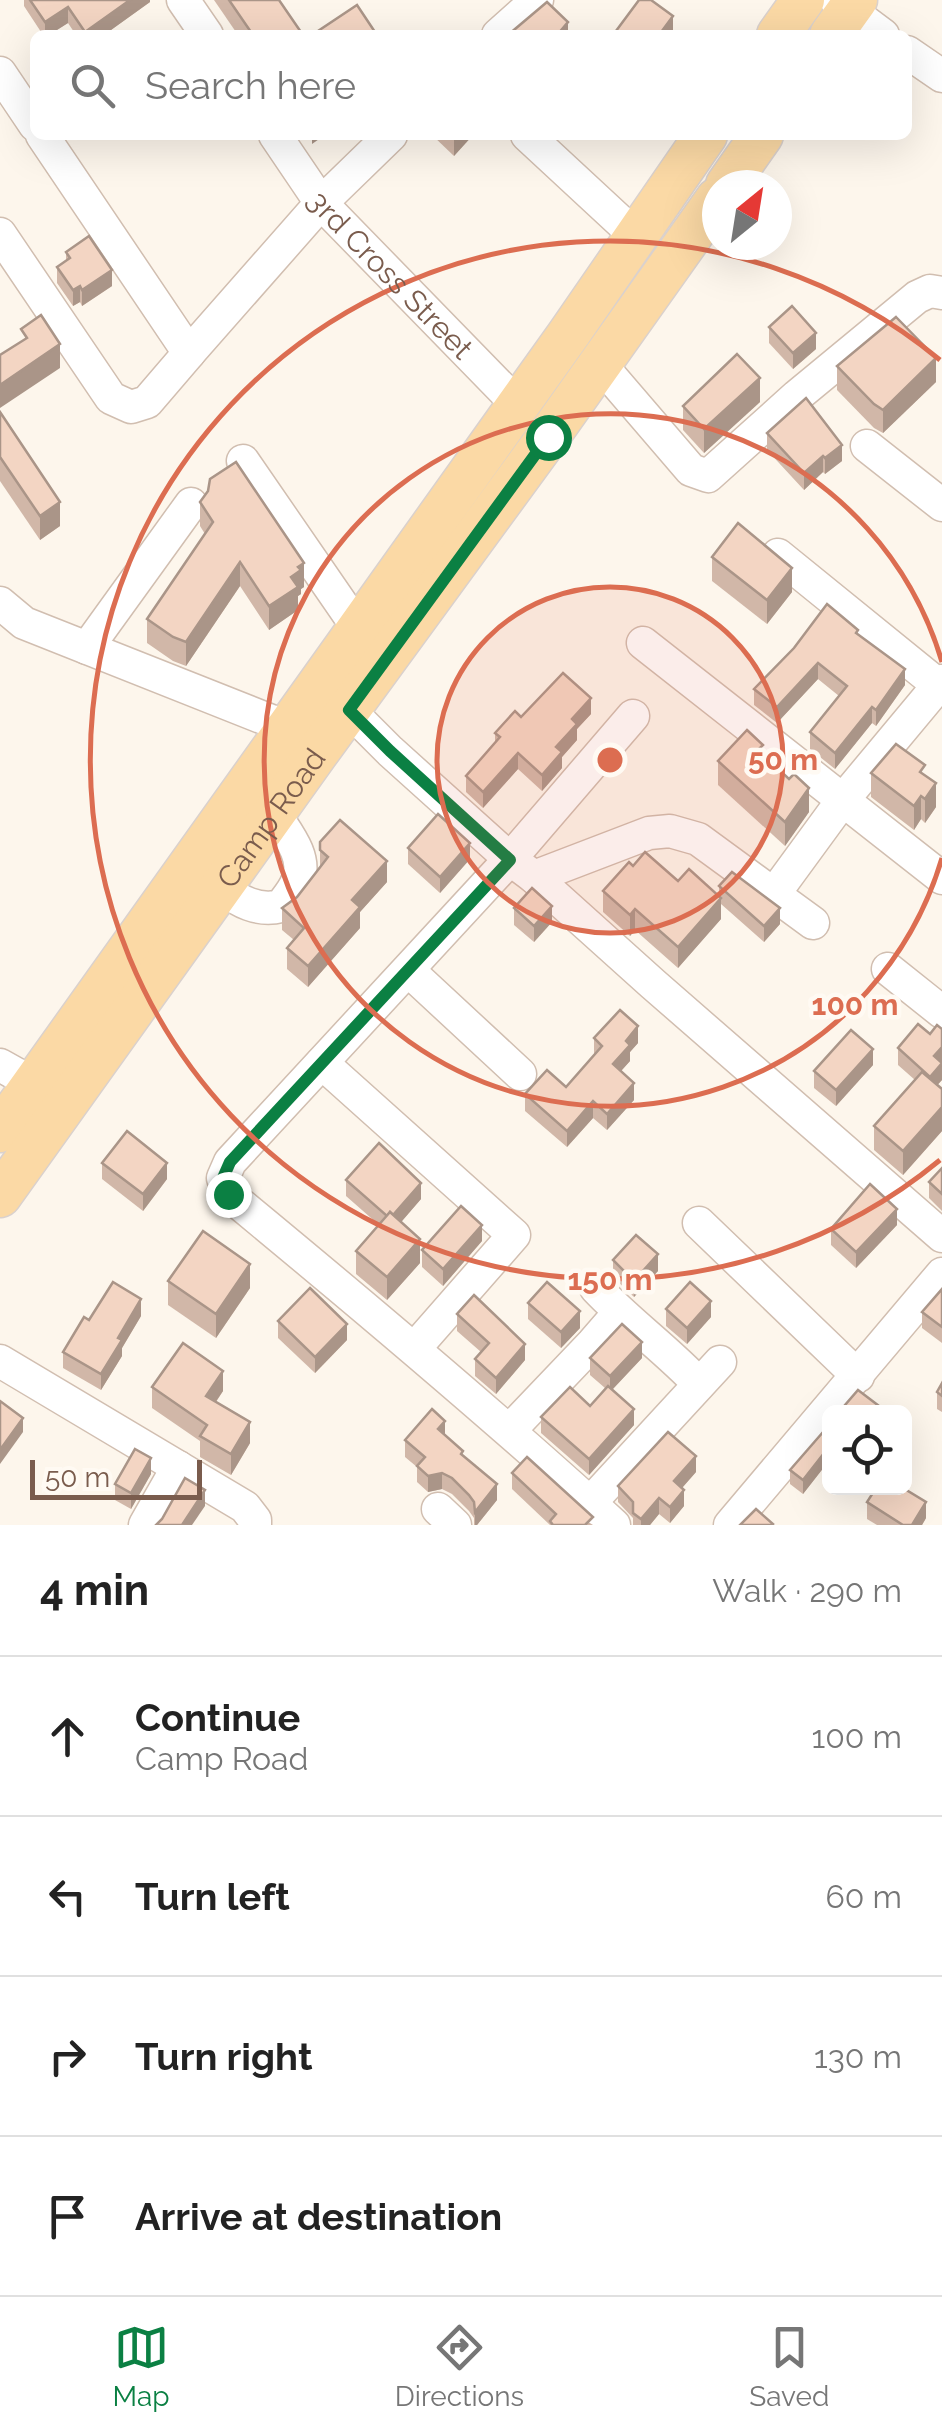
<!DOCTYPE html>
<html lang="en">
<head>
<meta charset="utf-8">
<style>
  body { margin:0; font-family:Raleway,sans-serif; background:#f2f2f2; color:#222 }
  .controls { position:absolute; right:30px; bottom:30px; display:grid; overflow:hidden; border-radius:15px; box-shadow:0 10px 40px #0002 }
  .controls button { width:90px; height:90px; display:grid; place-items:center; padding:0; border:0; border-bottom:2px solid #e0e0e0; background:#fff; color:#222; font:50px sans-serif }
  .compass { position:absolute; left:702px; top:170px; width:90px; height:90px; border-radius:50%; background:#fff; box-shadow:0 10px 40px #0002; rotate:30deg }
  .scale { position:absolute; left:30px; bottom:25px; width:172px; box-sizing:border-box; padding-left:10px; border:5px solid #7a5c4d; border-top:0; font-size:28px; line-height:35px; white-space:nowrap; color:#7a5c4d; -webkit-text-stroke:8px #fffaf3; paint-order:stroke }
  .stop { position:absolute; width:30px; height:30px; margin:-22px; border:8px solid #0b8043; border-radius:50%; background:#fff }
  .stop.end { background:#0b8043; border-color:#fff; box-shadow:0 2px 10px #0008 }
  .list { margin:0; padding:0; list-style:none }
  h2 { display:flex; justify-content:space-between; align-items:center; height:130px; margin:0; padding:0 40px; font-size:42px }
  h2 small { font-size:32px; font-weight:400; color:#767676 }
  .list li { display:grid; grid-template-columns:65px 1fr auto; gap:30px; align-items:center; box-sizing:border-box; height:160px; padding:0 40px; border-top:2px solid #e0e0e0 }
  .list b { display:block; font-size:38px; white-space:nowrap }
  .list p { margin:0; font-size:32px; white-space:nowrap; color:#767676 }
  .list em { font-size:32px; font-style:normal; color:#767676 }
  .icon { flex:none; width:55px; height:55px; fill:none; stroke:currentColor; stroke-width:2; stroke-linecap:round; stroke-linejoin:round }
  .map { position:relative; flex:none; width:942px; height:1525px; overflow:hidden }
  .search { position:absolute; background:#fff; box-shadow:0 10px 40px #0002; left:30px; right:30px; top:30px; height:110px; display:flex; align-items:center; gap:25px; box-sizing:border-box; padding:0 35px; border-radius:15px; color:#767676; font-size:38px }
  .sheet { height:770px; background:#fff }
  nav { display:flex; justify-content:space-around; align-items:center; box-sizing:border-box; height:140px; border-top:2px solid #e0e0e0; background:#fff; font-size:28px; color:#767676 }
  nav a { display:grid; justify-items:center; gap:5px }
  nav .on { color:#0b8043 }
  .map>svg:first-child { display:block }
  .lines { fill:none; stroke-linecap:round; stroke-linejoin:round }
  .minor-casing { stroke:#d1beb0; stroke-width:35 }
  .major-casing { stroke:#dad1cd; stroke-width:45 }
  .minor { stroke:#fff; stroke-width:32 }
  .major { stroke:#fbd9a5; stroke-width:42 }
  .wall { fill:#d1b7a8 }
  .shaded-wall { fill:#aa9588 }
  .building { fill:#f3d5c3; stroke:#aa9588; stroke-width:2.5 }
  .route { stroke:#0b8043; stroke-width:12 }
  .ring { fill:none; stroke:#dc6d51; stroke-width:5 }
  .labels { text-anchor:middle; dominant-baseline:central; stroke-width:9; stroke-linejoin:round; paint-order:stroke }
  .street-label { font-size:30px; fill:#7a5c4d; stroke:#fffaf3 }
  .centre { fill:#dc6d51; stroke:#fffaf3; stroke-width:5 }
  .ring-label { font-size:30px; text-anchor:middle; font-weight:bold; fill:#dc6d51; stroke:#fffaf3; stroke-width:9; stroke-linejoin:round; paint-order:stroke }
</style>
</head>
<body>
<div class="map">
<svg width="942" height="1525" viewBox="0 0 942 1525">
  <rect width="100%" height="100%" fill="#fdf6ec"/>
  <g class="lines">
    <!-- minor casing -->
    <g class="minor-casing">
      <g id="minor">
        <polyline points="183,0 207,35"/>
        <polyline points="836,0 883,35"/>
        <polyline points="498,35 537,0"/>
        <polyline points="907,52 942,76"/>
        <polyline points="0,73 35,125"/>
        <polyline points="42,135 189,353 321,203 391,135"/>
        <path id="s1" d="M275,135L321,203L518,405"/>
        <polyline points="527,135 637,237"/>
        <polyline points="0,234 111,398 131,407 147,402 189,353"/>
        <polyline points="600,364 691,470 708,476 797,396 917,297 930,291 942,293"/>
        <polyline points="867,446 942,505"/>
        <polyline points="243,461 358,628"/>
        <polyline points="778,555 942,688"/>
        <polyline points="0,603 24,623 289,728"/>
        <polyline points="643,643 942,878"/>
        <polyline points="87,648 191,504"/>
        <polyline points="349,710 390,751 510,859 534,877 653,984 942,1236"/>
        <polyline points="534,877 649,833 670,831 698,839 813,923"/>
        <path d="M221,888C239,901 258,912 281,906C287,898 295,889 298,879C308,857 285,831 274,813"/>
        <polyline points="774,894 842,801 942,681"/>
        <polyline points="888,969 942,1012"/>
        <polyline points="409,971 520,1074"/>
        <polyline points="322,1063 514,1235 415,1348"/>
        <polyline points="0,1065 34,1084"/>
        <polyline points="699,1223 858,1376"/>
        <path d="M596,1288C628,1322 667,1350 699,1384"/>
        <polyline points="0,1361 245,1507 255,1520 255,1525"/>
        <polyline points="510,1430 593,1343 619,1313"/>
        <polyline points="590,1503 720,1362"/>
        <polyline points="438,1509 455,1525"/>
        <polyline points="145,1525 178,1467"/>
        <path d="M614,1525C489,1411 359,1302 228,1194L223,1178L230,1162L510,859L633,716"/>
        <polyline points="730,1525 942,1274"/>
      </g>
    </g>
    <!-- major casing -->
    <g class="major-casing">
      <g id="major">
        <polyline points="778,35 803,0"/>
        <polyline points="831,35 856,0"/>
        <polyline points="727,185 762,135"/>
        <polyline points="0,1131 568,335 706,135"/>
        <path id="s2" d="M0,1196L317,753L548,437L717,199"/>
      </g>
    </g>
    <!-- minor -->
    <use href="#minor" class="minor"/>
    <!-- major -->
    <use href="#major" class="major"/>
  </g>
  <!-- wall -->
  <g class="wall">
    <polygon points="24,0 150,0 150,2 104,35 76,35 68,23 49,35 43,35 24,6"/>
    <polygon points="214,0 279,0 303,35 238,35"/>
    <polygon points="432,135 473,135 454,156"/>
    <polygon points="66,252 112,286 82,306 80,302 73,306 57,283 57,267 66,261"/>
    <polygon points="769,327 816,349 793,369 769,343"/>
    <polygon points="837,366 936,382 883,433 874,428 837,390"/>
    <polygon points="760,402 704,453 683,430 683,406"/>
    <polygon points="0,412 60,526 40,540 0,481"/>
    <polygon points="767,433 842,461 825,474 823,472 804,490 767,450"/>
    <polygon points="200,502 304,587 301,589 301,594 298,596 298,610 269,630 240,586 186,666 173,661 147,643 147,619 205,534 200,526"/>
    <polygon points="712,557 792,592 767,624 712,581"/>
    <polygon points="858,635 905,685 876,726 872,723 835,769 810,749 810,732 839,696 818,679 777,723 754,705 754,689"/>
    <polygon points="591,714 577,729 577,740 562,757 562,768 542,791 518,769 483,808 466,792 466,776 495,742 495,733 521,717"/>
    <polygon points="763,754 809,812 785,846 718,785 718,761"/>
    <polygon points="871,773 925,776 936,807 925,823 921,819 914,830 871,797"/>
    <polygon points="320,842 387,882 360,912 360,928 308,987 287,969 287,948 294,940 282,930 282,908 297,897 320,867"/>
    <polygon points="408,848 470,859 440,893 408,864"/>
    <polygon points="633,866 719,896 719,886 780,924 764,942 721,904 721,919 678,968 635,930 630,936 603,912 603,891"/>
    <polygon points="514,908 552,922 534,942 514,925"/>
    <polygon points="594,1038 638,1043 630,1052 630,1061 621,1071 634,1100 607,1130 593,1118 567,1147 525,1111 525,1094 566,1087 594,1055"/>
    <polygon points="898,1048 942,1080 937,1085 942,1089 942,1131 903,1175 874,1150 874,1126 915,1080 898,1065"/>
    <polygon points="873,1065 836,1106 814,1088 814,1071"/>
    <polygon points="102,1163 167,1179 143,1211 102,1179"/>
    <polygon points="942,1168 942,1211 929,1198 929,1182"/>
    <polygon points="346,1180 421,1199 401,1222 420,1263 387,1300 356,1274 356,1251 379,1225 346,1196"/>
    <polygon points="897,1225 856,1268 831,1245 831,1229"/>
    <polygon points="482,1241 443,1286 422,1267 422,1250"/>
    <polygon points="613,1260 658,1271 634,1297 613,1277"/>
    <polygon points="168,1281 250,1288 216,1338 168,1305"/>
    <polygon points="942,1289 942,1343 922,1328 922,1312"/>
    <polygon points="528,1303 580,1328 561,1348 528,1319"/>
    <polygon points="666,1309 711,1317 687,1344 666,1326"/>
    <polygon points="457,1314 525,1360 496,1394 475,1376 475,1359 481,1352 457,1331"/>
    <polygon points="141,1316 122,1348 122,1356 101,1390 63,1368 63,1352 89,1320"/>
    <polygon points="278,1321 347,1340 315,1373 278,1338"/>
    <polygon points="590,1358 642,1358 612,1390 634,1425 589,1475 541,1433 541,1417 590,1406 605,1388 590,1375"/>
    <polygon points="152,1387 223,1391 216,1402 250,1443 231,1475 200,1457 200,1441 152,1408"/>
    <polygon points="937,1392 942,1396 942,1412 937,1409"/>
    <polygon points="830,1424 830,1464 828,1462 803,1494 790,1484 790,1470"/>
    <polygon points="445,1435 497,1500 477,1525 474,1525 474,1518 469,1511 452,1494 442,1489 428,1492 417,1482 417,1467 405,1457 405,1440"/>
    <polygon points="696,1472 682,1488 684,1506 670,1523 659,1514 650,1525 633,1525 633,1518 618,1502 618,1486"/>
    <polygon points="512,1473 593,1525 550,1525 512,1489"/>
    <polygon points="151,1474 131,1509 115,1500 115,1484"/>
    <polygon points="867,1502 926,1518 922,1525 877,1525 867,1519"/>
  </g>
  <!-- shaded-wall -->
  <g class="shaded-wall">
    <polygon points="130,0 150,0 150,2 104,35 85,35 85,32"/>
    <polygon points="68,7 68,23 49,35 45,35 45,22"/>
    <polygon points="673,16 673,35 659,35"/>
    <polygon points="568,22 568,35 557,35"/>
    <polygon points="312,135 325,135 312,144"/>
    <polygon points="458,135 473,135 454,156 454,139"/>
    <polygon points="112,270 112,286 82,306 82,290"/>
    <polygon points="80,286 80,302 73,306 73,290"/>
    <polygon points="816,333 816,349 793,369 793,353"/>
    <polygon points="60,344 60,368 0,408 0,385"/>
    <polygon points="936,358 936,382 883,433 883,410"/>
    <polygon points="760,378 760,402 704,453 704,429"/>
    <polygon points="842,445 842,461 825,474 825,458"/>
    <polygon points="823,456 823,472 804,490 804,473"/>
    <polygon points="60,502 60,526 40,540 40,516"/>
    <polygon points="240,562 240,586 186,666 186,642"/>
    <polygon points="304,563 304,587 301,589 301,594 298,596 298,610 269,630 269,606 298,567"/>
    <polygon points="792,568 792,592 767,624 767,600"/>
    <polygon points="818,663 818,679 777,723 777,707"/>
    <polygon points="905,669 905,685 876,726 876,710"/>
    <polygon points="591,698 591,714 577,729 577,740 562,757 562,768 542,791 542,775 556,747 572,719"/>
    <polygon points="872,707 872,723 835,769 835,753"/>
    <polygon points="518,753 518,769 483,808 483,792"/>
    <polygon points="936,783 936,807 925,823 925,799"/>
    <polygon points="809,788 809,812 785,846 785,822"/>
    <polygon points="921,796 921,819 914,830 914,806"/>
    <polygon points="470,843 470,859 440,893 440,877"/>
    <polygon points="387,861 387,882 360,912 360,928 308,987 308,966 352,900"/>
    <polygon points="721,898 721,919 678,968 678,947"/>
    <polygon points="552,906 552,922 534,942 534,926"/>
    <polygon points="780,908 780,924 764,942 764,926"/>
    <polygon points="635,909 635,930 630,936 630,915"/>
    <polygon points="638,1026 638,1043 630,1052 630,1061 613,1080 613,1064 626,1041"/>
    <polygon points="942,1047 942,1080 930,1093 930,1077 934,1056"/>
    <polygon points="873,1049 873,1065 836,1106 836,1090"/>
    <polygon points="634,1083 634,1100 607,1130 607,1114"/>
    <polygon points="593,1101 593,1118 567,1147 567,1131"/>
    <polygon points="942,1107 942,1131 903,1175 903,1151"/>
    <polygon points="167,1163 167,1179 143,1211 143,1194"/>
    <polygon points="421,1183 421,1199 390,1235 390,1218"/>
    <polygon points="897,1209 897,1225 856,1268 856,1252"/>
    <polygon points="482,1225 482,1241 443,1286 443,1269"/>
    <polygon points="420,1239 420,1263 387,1300 387,1277"/>
    <polygon points="658,1254 658,1271 634,1297 634,1281"/>
    <polygon points="250,1264 250,1288 216,1338 216,1314"/>
    <polygon points="141,1299 141,1316 122,1348 122,1356 101,1390 101,1374 118,1338"/>
    <polygon points="711,1301 711,1317 687,1344 687,1328"/>
    <polygon points="580,1311 580,1328 561,1348 561,1332"/>
    <polygon points="347,1324 347,1340 315,1373 315,1357"/>
    <polygon points="642,1342 642,1358 610,1392 610,1376"/>
    <polygon points="525,1344 525,1360 496,1394 496,1378"/>
    <polygon points="223,1371 223,1391 206,1416 206,1396"/>
    <polygon points="634,1409 634,1425 589,1475 589,1459"/>
    <polygon points="23,1418 23,1432 0,1464 0,1450"/>
    <polygon points="445,1421 445,1437 438,1429"/>
    <polygon points="250,1422 250,1443 231,1475 231,1454"/>
    <polygon points="828,1448 828,1462 803,1494 803,1480"/>
    <polygon points="696,1456 696,1472 674,1497 674,1481"/>
    <polygon points="151,1458 151,1474 131,1509 131,1493"/>
    <polygon points="442,1473 442,1489 428,1492 428,1476"/>
    <polygon points="497,1484 497,1500 477,1525 475,1525 475,1512"/>
    <polygon points="205,1490 205,1506 192,1525 182,1525"/>
    <polygon points="684,1490 684,1506 670,1523 670,1507"/>
    <polygon points="659,1498 659,1514 650,1525 641,1525 641,1519"/>
    <polygon points="926,1502 926,1518 922,1525 912,1525"/>
  </g>
  <!-- building -->
  <g class="building">
    <polygon points="30,0 130,0 85,32 68,7 45,22"/>
    <polygon points="229,0 279,0 303,35 253,35"/>
    <polygon points="639,0 651,0 673,16 659,35 613,35"/>
    <polygon points="547,2 568,22 557,35 508,35"/>
    <polygon points="357,5 377,35 312,35"/>
    <polygon points="89,236 112,270 82,290 80,286 73,290 57,267 70,258 66,252"/>
    <polygon points="792,306 816,333 793,353 769,327"/>
    <polygon points="41,315 60,344 0,385 0,355 27,338 21,329"/>
    <polygon points="896,317 936,358 883,410 874,404 837,366"/>
    <polygon points="737,354 760,378 704,429 683,406"/>
    <polygon points="806,398 842,445 825,458 823,456 804,473 767,433"/>
    <polygon points="0,412 60,502 40,516 0,457"/>
    <polygon points="236,462 304,563 298,567 301,570 291,577 298,587 269,606 240,562 186,642 173,637 147,619 213,522 200,502 208,491 210,479"/>
    <polygon points="738,523 792,568 767,600 712,557"/>
    <polygon points="827,604 858,630 856,633 905,669 876,710 872,707 835,753 810,732 847,686 818,663 777,707 754,689 794,648"/>
    <polygon points="563,673 591,698 572,719 577,724 556,747 562,752 542,775 518,753 483,792 466,776 500,737 495,733 515,711 521,717"/>
    <polygon points="747,730 763,745 758,750 789,779 794,774 809,788 785,822 718,761"/>
    <polygon points="896,744 925,765 920,772 936,783 925,799 921,796 914,806 871,773"/>
    <polygon points="438,814 470,843 440,877 408,848"/>
    <polygon points="340,820 387,861 352,900 360,907 308,966 287,948 304,928 282,908 297,897 328,857 320,850 320,842"/>
    <polygon points="645,852 678,881 689,869 721,898 678,947 635,909 630,915 603,891 629,862 633,866"/>
    <polygon points="732,872 780,908 764,926 719,886"/>
    <polygon points="532,888 552,906 534,926 514,908"/>
    <polygon points="620,1010 638,1026 626,1041 630,1045 613,1064 634,1083 607,1114 593,1101 567,1131 525,1094 547,1070 566,1087 602,1046 594,1038"/>
    <polygon points="918,1024 930,1034 937,1025 942,1029 942,1047 934,1056 942,1063 930,1077 898,1048"/>
    <polygon points="851,1030 873,1049 836,1090 814,1071"/>
    <polygon points="922,1072 942,1089 942,1107 903,1151 874,1126"/>
    <polygon points="127,1131 167,1163 143,1194 102,1163"/>
    <polygon points="379,1143 421,1183 393,1215 390,1212 387,1216 346,1180"/>
    <polygon points="942,1168 942,1194 929,1182"/>
    <polygon points="870,1184 897,1209 856,1252 831,1229"/>
    <polygon points="461,1206 482,1225 443,1269 422,1250"/>
    <polygon points="390,1212 420,1239 387,1277 356,1251"/>
    <polygon points="203,1231 250,1264 216,1314 168,1281"/>
    <polygon points="636,1235 658,1254 634,1281 613,1260"/>
    <polygon points="113,1282 141,1299 118,1338 122,1340 101,1374 63,1352 84,1317 89,1320"/>
    <polygon points="547,1282 580,1311 561,1332 528,1303"/>
    <polygon points="690,1282 711,1301 687,1328 666,1309"/>
    <polygon points="310,1288 347,1324 315,1357 278,1321"/>
    <polygon points="942,1289 942,1327 922,1312"/>
    <polygon points="474,1295 525,1344 496,1378 475,1359 489,1343 457,1314"/>
    <polygon points="622,1324 642,1342 610,1376 590,1358"/>
    <polygon points="183,1343 223,1371 206,1396 250,1422 231,1454 200,1436 207,1425 152,1387"/>
    <polygon points="942,1383 942,1396 937,1392"/>
    <polygon points="608,1386 634,1409 589,1459 541,1417 570,1387 590,1406"/>
    <polygon points="858,1390 879,1406 874,1412 839,1412"/>
    <polygon points="0,1401 23,1418 0,1450"/>
    <polygon points="432,1409 445,1421 438,1429 463,1451 461,1454 497,1484 475,1512 474,1502 469,1495 452,1478 442,1473 428,1476 417,1466 425,1457 405,1440"/>
    <polygon points="830,1424 830,1449 828,1448 803,1480 790,1470"/>
    <polygon points="668,1432 696,1456 674,1481 684,1490 670,1507 659,1498 641,1519 633,1513 633,1502 618,1486"/>
    <polygon points="135,1449 151,1458 131,1493 115,1484"/>
    <polygon points="527,1457 593,1517 585,1525 553,1525 550,1521 556,1514 512,1473"/>
    <polygon points="185,1478 205,1490 182,1525 156,1525 162,1519"/>
    <polygon points="876,1488 903,1488 926,1502 912,1525 903,1525 867,1502"/>
    <polygon points="756,1509 773,1524 772,1525 740,1525"/>
  </g>
  <g class="lines">
    <!-- route -->
    <polyline class="route" points="228,1194 223,1178 230,1162 510,860 390,751 349,710 548,437"/>
  </g>
  <!-- distance rings -->
  <circle cx="610" cy="760" r="173" fill="#dc6d51" fill-opacity=".12"/>
  <g class="ring">
    <circle cx="610" cy="760" r="173"/>
    <path d="M942 858A346 346 0 1 1 942 662"/>
    <path d="M940 1160A519 519 0 1 1 940 360"/>
  </g>
  <g class="labels">
    <!-- street labels -->
    <g class="street-label">
      <text stroke="none"><textPath href="#s1" startOffset="182">3rd Cross Street</textPath></text>
      <text stroke="none"><textPath href="#s2" startOffset="465">Camp Road</textPath></text>
    </g>
  </g>
  <circle cx="610" cy="760" r="15" class="centre"/>
  <g class="ring-label">
    <text x="783" y="770">50 m</text>
    <text x="855" y="1015">100 m</text>
    <text x="610" y="1290">150 m</text>
  </g>
</svg>
<div class="controls">
<button><svg class="icon" aria-label="locate" viewBox="0 0 24 24"><circle cx="12" cy="12" r="6"/><path d="M12 2v4M12 18v4M2 12h4M18 12h4"/></svg></button>
</div>
<svg class="compass" viewBox="-18 -18 36 36"><path d="M0-13l5 13h-10z" fill="#e53935"/><path d="M0 13l5-13h-10z" fill="#767676"/></svg>
<div class="scale">50 m</div>
<div class="stop" style="left:548px;top:437px"></div>
<div class="stop end" style="left:228px;top:1194px"></div>
<div class="search"><svg class="icon" aria-label="search" viewBox="0 0 24 24"><circle cx="10" cy="10" r="6"/><path d="M15 15l6 6"/></svg>Search here</div>
</div>
<section class="sheet">
<h2>4 min<small>Walk · 290 m</small></h2>
<ul class="list">
<li><svg class="icon" aria-label="ahead" viewBox="0 0 24 24"><path d="M12 20V5M6 11l6-6 6 6"/></svg><div><b>Continue</b><p>Camp Road</p></div><em>100 m</em></li>
<li><svg class="icon" aria-label="left" viewBox="0 0 24 24"><path d="M17 20v-9H6M10 6l-5 5 5 5"/></svg><div><b>Turn left</b></div><em>60 m</em></li>
<li><svg class="icon" aria-label="right" viewBox="0 0 24 24"><path d="M7 20v-9h11M14 6l5 5-5 5"/></svg><div><b>Turn right</b></div><em>130 m</em></li>
<li><svg class="icon" aria-label="arrive" viewBox="0 0 24 24"><path d="M6 21V4h12l-3 4 3 4H6"/></svg><div><b>Arrive at destination</b></div></li>
</ul>
</section>
<nav>
<a class="on"><svg class="icon" aria-label="map" viewBox="0 0 24 24"><path d="M3 6l6-2 6 2 6-2v14l-6 2-6-2-6 2zM9 4v14M15 6v14"/></svg>Map</a>
<a><svg class="icon" aria-label="directions" viewBox="0 0 24 24"><path d="M12 3l9 9-9 9-9-9zM9 14v-3h6M13 9l2 2-2 2"/></svg>Directions</a>
<a><svg class="icon" aria-label="saved" viewBox="0 0 24 24"><path d="M7 4h10v16l-5-4-5 4z"/></svg>Saved</a>
</nav>
</body>
</html>
